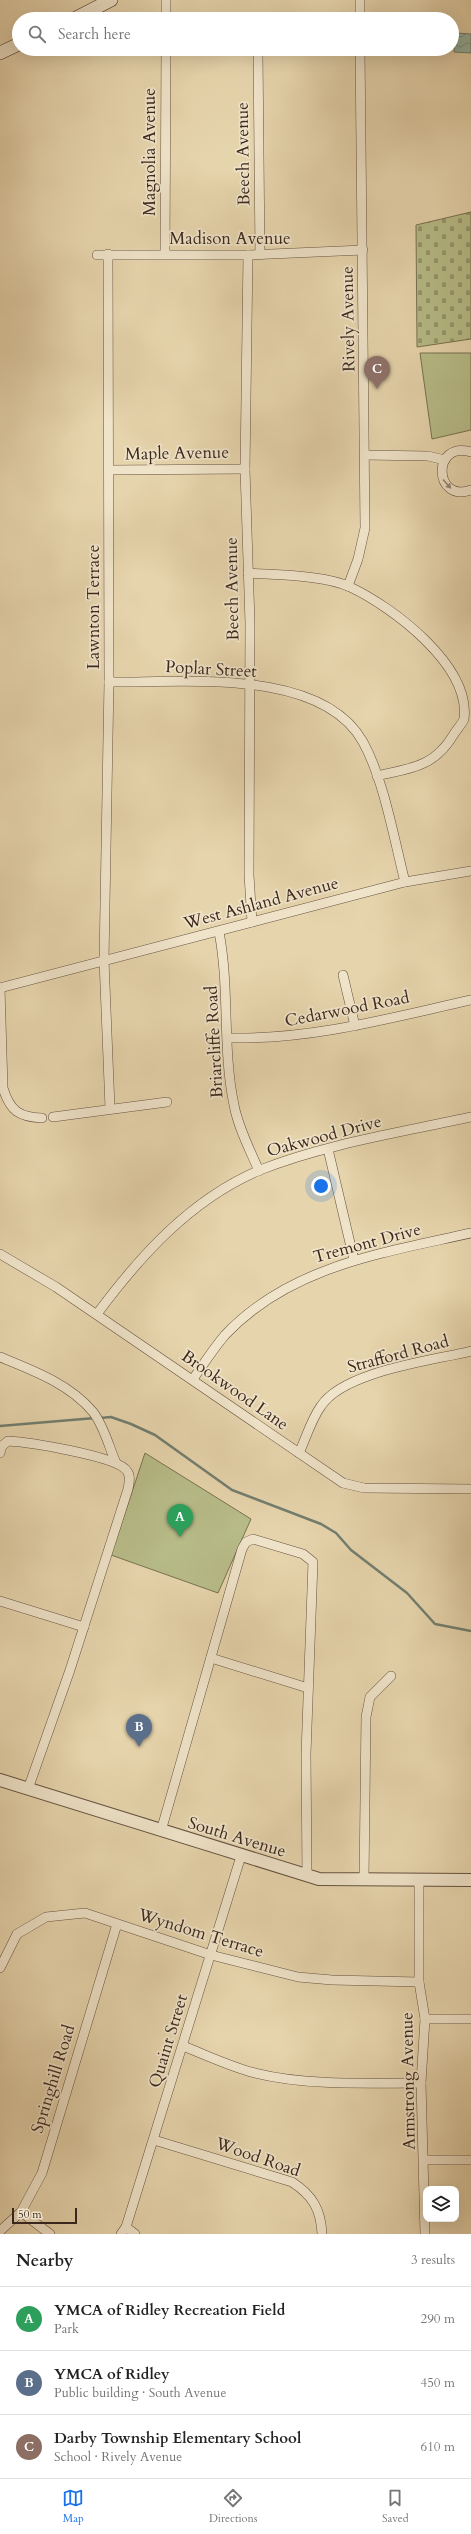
<!DOCTYPE html>
<html lang="en">
<head>
<meta charset="utf-8">
<style>
  body { margin:0; font-family:Cardo,serif; background:#f2f2f2; color:#222 }
  .controls { position:absolute; right:12px; bottom:12px; display:grid; overflow:hidden; border-radius:8px; box-shadow:0 4px 16px #0002 }
  .controls button { width:36px; height:36px; display:grid; place-items:center; padding:0; border:0; border-bottom:1px solid #e0e0e0; background:#fff; color:#222; font:20px sans-serif }
  .scale { position:absolute; left:12px; bottom:10px; width:65px; box-sizing:border-box; padding-left:4px; border:2px solid #3b271c; border-top:0; font-size:11px; line-height:14px; white-space:nowrap; color:#3b271c; -webkit-text-stroke:3px #efe3c9; paint-order:stroke }
  .you { position:absolute; left:321px; top:1186px; width:14px; height:14px; margin:-10px; border:3px solid #fff; border-radius:50%; background:#1a73e8; box-shadow:0 0 0 6px #1a73e833 }
  .badge { display:grid; place-items:center; width:26px; height:26px; border-radius:50%; background:#1a73e8; color:#fff; font-size:13px; font-weight:700 }
  .pin { position:absolute; translate:-50% -33px; filter:drop-shadow(0 1px 2px #0008) }
  .pin::after { content:''; position:absolute; top:21px; width:14px; height:12px; background:inherit; clip-path:polygon(0 0,100% 0,50% 100%) }
  .list { margin:0; padding:0; list-style:none }
  h2 { display:flex; justify-content:space-between; align-items:center; height:52px; margin:0; padding:0 16px; font-size:17px }
  h2 small { font-size:13px; font-weight:400; color:#767676 }
  .list li { display:grid; grid-template-columns:26px 1fr auto; gap:12px; align-items:center; box-sizing:border-box; height:64px; padding:0 16px; border-top:1px solid #e0e0e0 }
  .list b { display:block; font-size:15px; white-space:nowrap }
  .list p { margin:0; font-size:13px; white-space:nowrap; color:#767676 }
  .list em { font-size:13px; font-style:normal; color:#767676 }
  .icon { flex:none; width:22px; height:22px; fill:none; stroke:currentColor; stroke-width:2; stroke-linecap:round; stroke-linejoin:round }
  .map { position:relative; flex:none; width:471px; height:2234px; overflow:hidden }
  .search { position:absolute; background:#fff; box-shadow:0 4px 16px #0002; left:12px; right:12px; top:12px; height:44px; display:flex; align-items:center; gap:10px; box-sizing:border-box; padding:0 14px; border-radius:22px; color:#767676; font-size:15px }
  .sheet { height:244px; background:#fff }
  nav { display:flex; justify-content:space-around; align-items:center; box-sizing:border-box; height:56px; border-top:1px solid #e0e0e0; background:#fff; font-size:11px; color:#767676 }
  nav a { display:grid; justify-items:center; gap:2px }
  nav .on { color:#1a73e8 }
  .map>svg:first-child { display:block }
  .cemetery { fill:url(#cemetery-stones); stroke:#797252 }
  .green { fill:#b7bc88; stroke:#797252 }
  .water { fill:url(#water-waves); stroke:#727e6f }
  .lines { fill:none; stroke-linecap:round; stroke-linejoin:round }
  .stream { stroke:#727e6f; stroke-width:2.5 }
  .minor-casing { stroke:#665240; stroke-width:10 }
  .tertiary-casing { stroke:#665240; stroke-width:14 }
  .secondary-casing { stroke:#3b271c; stroke-width:14 }
  .minor { stroke:#efe3c9; stroke-width:9 }
  .tertiary { stroke:#efe3c9; stroke-width:12 }
  .secondary { stroke:#efe3c9; stroke-width:13 }
  .oneway { fill:#958572 }
  .labels { text-anchor:middle; dominant-baseline:central; stroke-width:3.5; stroke-linejoin:round; paint-order:stroke }
  .street-label { font-size:17px; fill:#3b271c; stroke:#efe3c9 }
</style>
</head>
<body>
<div class="map">
<svg width="471" height="2234" viewBox="0 0 471 2234">
  <defs>
    <pattern id="cemetery-stones" width="16" height="16" patternUnits="userSpaceOnUse"><rect width="16" height="16" fill="#b7bc88"/><path d="M2 7V4a2 2 0 0 1 4 0v3zM10 15v-3a2 2 0 0 1 4 0v3z" fill="#96996e"/></pattern>
    <pattern id="water-waves" width="16" height="10" patternUnits="userSpaceOnUse"><rect width="16" height="10" fill="#97b8a7"/><path d="M0 5q4-4 8 0t8 0" fill="none" stroke="#7c9687"/></pattern>
  </defs>
  <rect width="100%" height="100%" fill="#e6d4ac"/>
  <filter id="stains"><feTurbulence type="fractalNoise" baseFrequency=".005" numOctaves="4"/><feColorMatrix values="0 0 0 0 .2 0 0 0 0 .09 0 0 0 0 .02 0 0 0 .5 -.17"/></filter>
  <radialGradient id="worn" r=".72"><stop offset=".6" stop-color="#630" stop-opacity="0"/><stop offset="1" stop-color="#630" stop-opacity=".3"/></radialGradient>
  <!-- cemetery -->
  <polygon class="cemetery" points="471,212 471,339 417,347 416,225"/>
  <!-- green -->
  <g class="green">
    <polygon points="420,353 471,353 471,430 432,439"/>
    <polygon points="145,1453 251,1519 218,1593 111,1555"/>
  </g>
  <!-- water -->
  <polygon class="water" points="456,33 471,34 471,53 454,52"/>
  <g class="lines">
    <!-- stream -->
    <g class="stream">
      <polyline points="100,1418 111,1417 131,1424 155,1435 232,1490 321,1524 336,1533 351,1550 407,1593 435,1624 471,1631"/>
      <polyline points="0,1426 95,1418"/>
    </g>
    <!-- minor casing -->
    <g class="minor-casing">
      <g id="minor">
        <polyline points="360,0 360,19"/>
        <polyline points="166,19 166,0"/>
        <polyline points="258,53 260,255"/>
        <polyline points="108,254 109,682 104,960 110,1108"/>
        <polyline points="165,254 166,49"/>
        <polyline points="97,255 248,255 363,250"/>
        <polyline points="248,255 245,469 250,623 249,875 252,922"/>
        <path d="M471,452C431,440 434,504 471,490"/>
        <polyline points="365,455 428,456 445,460"/>
        <polyline points="110,470 245,469"/>
        <path d="M248,573C275,575 326,575 350,587C391,606 471,665 464,719C462,724 457,729 454,734C447,746 437,757 424,763C410,770 392,772 377,776"/>
        <polyline points="348,586 358,559 365,528 360,49"/>
        <path d="M109,682C182,683 321,667 363,742C384,780 394,839 405,882"/>
        <path d="M219,932C230,989 222,1048 234,1105C238,1127 250,1150 259,1171"/>
        <polyline points="343,975 355,1026"/>
        <polyline points="0,988 405,882 471,871"/>
        <path d="M0,988L3,1088C10,1111 19,1117 42,1118"/>
        <path d="M228,1038C311,1040 390,1018 471,1000"/>
        <polyline points="53,1117 167,1102"/>
        <polyline points="328,1149 354,1260"/>
        <polyline points="0,1254 56,1287 343,1483 364,1488 471,1489"/>
        <path d="M97,1314C140,1256 191,1199 260,1170C325,1144 403,1132 471,1117"/>
        <path d="M0,1357C32,1370 70,1384 93,1412C104,1426 109,1447 116,1463"/>
        <path d="M193,1379C203,1365 213,1349 225,1335C290,1266 383,1253 471,1233"/>
        <path d="M0,1453L2,1446L8,1441C27,1442 118,1456 127,1471C131,1476 129,1483 128,1489L70,1670L28,1789"/>
        <path d="M299,1453C306,1438 311,1420 321,1406C344,1371 431,1361 471,1351"/>
        <polyline points="0,1601 84,1627"/>
        <polyline points="211,1658 308,1688"/>
        <polyline points="161,1831 242,1549 246,1542 253,1539 303,1554 313,1562 306,1754 307,1876"/>
        <polyline points="364,1880 366,1717 370,1697 391,1676"/>
        <polyline points="419,1880 419,1982 425,2019 421,2083 425,2234"/>
        <polyline points="0,1968 17,1934 46,1917 85,1913 211,1955 298,1977 332,1980 419,1982"/>
        <polyline points="425,2019 471,2019"/>
        <path d="M183,2046C206,2055 231,2067 255,2073C309,2086 365,2083 421,2083"/>
        <path d="M154,2140L292,2182C312,2195 321,2209 322,2234"/>
        <polyline points="425,2160 471,2160"/>
        <polyline points="21,2212 50,2234"/>
        <polyline points="126,2227 135,2234"/>
        <polyline points="0,2231 21,2212 42,2173 117,1924"/>
        <polyline points="121,2234 126,2227 241,1856"/>
      </g>
    </g>
    <!-- tertiary casing -->
    <g class="tertiary-casing">
      <polyline id="tertiary" points="0,1780 319,1879 471,1880"/>
    </g>
    <!-- secondary casing -->
    <g class="secondary-casing">
      <g id="secondary">
        <polyline points="74,19 111,0"/>
        <polyline points="0,53 19,44"/>
      </g>
    </g>
    <!-- minor -->
    <use href="#minor" class="minor"/>
    <!-- tertiary -->
    <use href="#tertiary" class="tertiary"/>
    <!-- secondary -->
    <use href="#secondary" class="secondary"/>
  </g>
  <!-- one-way arrows -->
  <defs><path id="oneway-solid" d="M-6-.8H1V-3.2L6.5 0L1 3.2V.8H-6Z"/></defs>
  <use class="oneway" href="#oneway-solid" transform="translate(447 484) rotate(48)"/>
  <g class="labels">
    <!-- street labels -->
    <g class="street-label">
      <text transform="translate(149 152) rotate(-90)">Magnolia Avenue</text>
      <text transform="translate(243 154) rotate(-91)">Beech Avenue</text>
      <text x="230" y="238">Madison Avenue</text>
      <text transform="translate(348 319) rotate(-91)">Rively Avenue</text>
      <text transform="translate(177 453) rotate(-1)">Maple Avenue</text>
      <text transform="translate(232 589) rotate(-91)">Beech Avenue</text>
      <text transform="translate(93 607) rotate(-90)">Lawnton Terrace</text>
      <text transform="translate(211 669) rotate(3)">Poplar Street</text>
      <text transform="translate(261 903) rotate(-15)">West Ashland Avenue</text>
      <text transform="translate(347 1009) rotate(-11)">Cedarwood Road</text>
      <text transform="translate(214 1042) rotate(-93)">Briarcliffe Road</text>
      <text transform="translate(324 1136) rotate(-15)">Oakwood Drive</text>
      <text transform="translate(367 1243) rotate(-15)">Tremont Drive</text>
      <text transform="translate(398 1354) rotate(-15)">Strafford Road</text>
      <text transform="translate(235 1390) rotate(35)">Brookwood Lane</text>
      <text transform="translate(237 1837) rotate(17)">South Avenue</text>
      <text transform="translate(201 1933) rotate(17)">Wyndom Terrace</text>
      <text transform="translate(168 2041) rotate(-73)">Quaint Street</text>
      <text transform="translate(53 2079) rotate(-73)">Springhill Road</text>
      <text transform="translate(408 2081) rotate(-91)">Armstrong Avenue</text>
      <text transform="translate(258 2157) rotate(19)">Wood Road</text>
    </g>
  </g>
  <rect width="100%" height="100%" filter="url(#stains)"/>
  <rect width="100%" height="100%" fill="url(#worn)"/>
</svg>
<div class="controls">
<button><svg class="icon" aria-label="layers" viewBox="0 0 24 24"><path d="M12 4l9 5-9 5-9-5zM3 14l9 5 9-5"/></svg></button>
</div>
<div class="scale">50 m</div>
<div class="you"></div>
<div class="pin badge" style="left:180px;top:1537px;background:#2e9e5b">A</div>
<div class="pin badge" style="left:139px;top:1747px;background:#5c6f8a">B</div>
<div class="pin badge" style="left:377px;top:389px;background:#8d6e63">C</div>
<div class="search"><svg class="icon" aria-label="search" viewBox="0 0 24 24"><circle cx="10" cy="10" r="6"/><path d="M15 15l6 6"/></svg>Search here</div>
</div>
<section class="sheet">
<h2>Nearby<small>3 results</small></h2>
<ul class="list">
<li><span class="badge" style="background:#2e9e5b">A</span><div><b>YMCA of Ridley Recreation Field</b><p>Park</p></div><em>290 m</em></li>
<li><span class="badge" style="background:#5c6f8a">B</span><div><b>YMCA of Ridley</b><p>Public building · South Avenue</p></div><em>450 m</em></li>
<li><span class="badge" style="background:#8d6e63">C</span><div><b>Darby Township Elementary School</b><p>School · Rively Avenue</p></div><em>610 m</em></li>
</ul>
</section>
<nav>
<a class="on"><svg class="icon" aria-label="map" viewBox="0 0 24 24"><path d="M3 6l6-2 6 2 6-2v14l-6 2-6-2-6 2zM9 4v14M15 6v14"/></svg>Map</a>
<a><svg class="icon" aria-label="directions" viewBox="0 0 24 24"><path d="M12 3l9 9-9 9-9-9zM9 14v-3h6M13 9l2 2-2 2"/></svg>Directions</a>
<a><svg class="icon" aria-label="saved" viewBox="0 0 24 24"><path d="M7 4h10v16l-5-4-5 4z"/></svg>Saved</a>
</nav>
</body>
</html>
